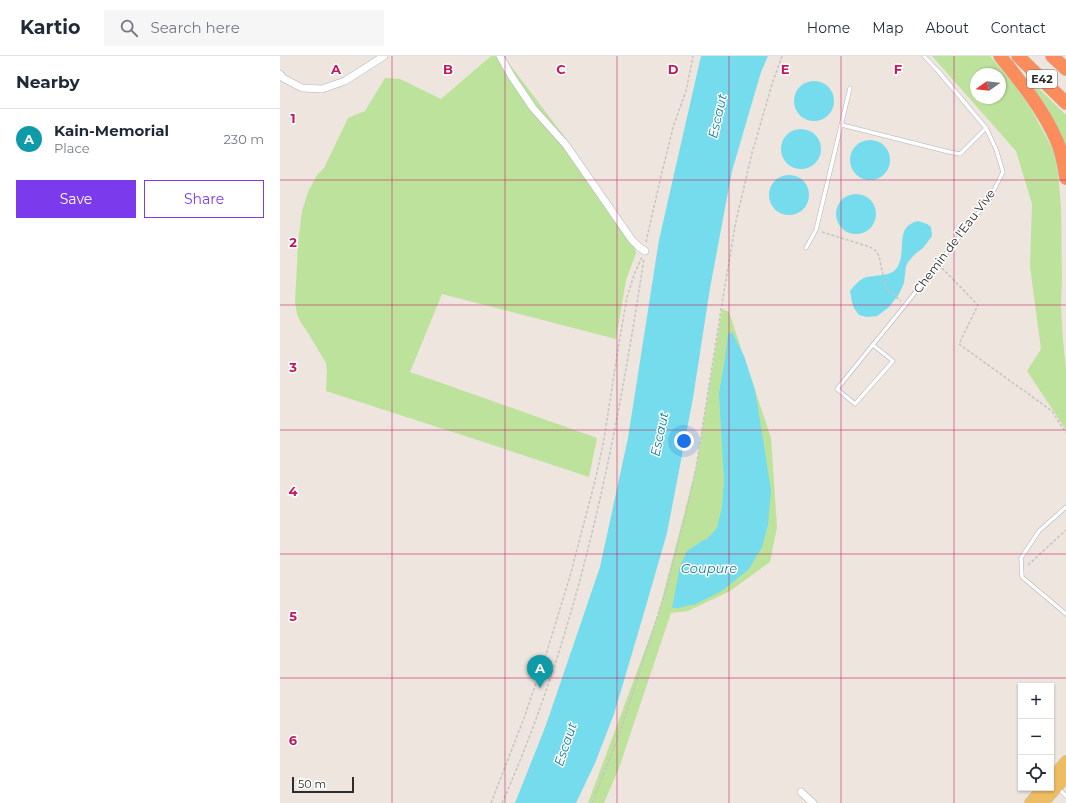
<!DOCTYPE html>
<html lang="en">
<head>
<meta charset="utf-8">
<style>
  body { margin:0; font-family:Montserrat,sans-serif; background:#f6f6f7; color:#1f2937 }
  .controls { position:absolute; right:12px; bottom:12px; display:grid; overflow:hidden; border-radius:0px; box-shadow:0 1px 3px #0004 }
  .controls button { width:36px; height:36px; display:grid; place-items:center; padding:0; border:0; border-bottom:1px solid #e0e1e3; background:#fff; color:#1f2937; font:20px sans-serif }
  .compass { position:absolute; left:690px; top:12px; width:36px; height:36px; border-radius:50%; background:#fff; box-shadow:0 1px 3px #0004; rotate:255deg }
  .scale { position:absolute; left:12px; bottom:10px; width:62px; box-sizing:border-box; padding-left:4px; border:2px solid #2c2c2c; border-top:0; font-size:11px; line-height:14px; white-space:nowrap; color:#2c2c2c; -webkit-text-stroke:3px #fff; paint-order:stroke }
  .you { position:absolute; left:404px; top:385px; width:14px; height:14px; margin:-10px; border:3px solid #fff; border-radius:50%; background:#1a73e8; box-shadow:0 0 0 6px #1a73e833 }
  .badge { display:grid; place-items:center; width:26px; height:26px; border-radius:50%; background:#7c3aed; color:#fff; font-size:13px; font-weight:700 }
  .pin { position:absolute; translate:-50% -33px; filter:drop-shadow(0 1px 2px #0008) }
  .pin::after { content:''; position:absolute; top:21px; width:14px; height:12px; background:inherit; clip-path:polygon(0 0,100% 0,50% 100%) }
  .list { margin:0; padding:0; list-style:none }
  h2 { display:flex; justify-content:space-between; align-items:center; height:52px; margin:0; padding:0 16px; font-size:17px }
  h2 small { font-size:13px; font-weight:400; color:#747a83 }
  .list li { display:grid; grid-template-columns:26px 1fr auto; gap:12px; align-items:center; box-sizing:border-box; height:60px; padding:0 16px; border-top:1px solid #e0e1e3 }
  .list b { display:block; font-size:15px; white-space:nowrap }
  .list p { margin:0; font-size:13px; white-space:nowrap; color:#747a83 }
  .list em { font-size:13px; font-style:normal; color:#747a83 }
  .actions { display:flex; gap:8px; padding:12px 16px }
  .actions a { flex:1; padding:9px 0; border:1px solid #7c3aed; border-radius:0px; text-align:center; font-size:14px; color:#7c3aed }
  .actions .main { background:#7c3aed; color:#fff }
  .icon { flex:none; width:22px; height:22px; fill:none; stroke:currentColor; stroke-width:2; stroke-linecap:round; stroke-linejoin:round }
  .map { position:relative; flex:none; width:786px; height:747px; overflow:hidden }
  header { display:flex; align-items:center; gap:24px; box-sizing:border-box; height:56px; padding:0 20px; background:#fff; border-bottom:1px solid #e0e1e3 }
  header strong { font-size:19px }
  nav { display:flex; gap:22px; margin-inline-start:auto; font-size:14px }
  .search { width:280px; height:36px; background:#f6f6f7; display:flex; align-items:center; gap:10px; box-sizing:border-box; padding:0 14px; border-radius:0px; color:#747a83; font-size:15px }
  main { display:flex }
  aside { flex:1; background:#fff }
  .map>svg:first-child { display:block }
  .green { fill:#bde29c; fill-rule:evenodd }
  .water { fill:#74dcec }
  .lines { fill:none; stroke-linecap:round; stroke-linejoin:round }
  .lane-casing { stroke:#afb3bc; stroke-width:4.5 }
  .street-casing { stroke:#afb3bc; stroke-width:8 }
  .primary-casing { stroke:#c4c4c4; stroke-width:12 }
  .highway-casing { stroke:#c4c4c4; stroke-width:14 }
  .path { stroke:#c4c4c4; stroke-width:1.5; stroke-dasharray:3 2; stroke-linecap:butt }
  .lane { stroke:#fff; stroke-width:3.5 }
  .street { stroke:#fff; stroke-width:7 }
  .primary { stroke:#eebc62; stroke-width:11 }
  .highway { stroke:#fb8c5c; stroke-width:13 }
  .grid { fill:none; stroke:#c2185b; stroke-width:1; stroke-opacity:0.55 }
  .labels { text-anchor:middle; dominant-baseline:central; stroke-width:3; stroke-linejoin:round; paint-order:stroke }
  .shield { fill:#fff; stroke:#6b6b6b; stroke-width:1 }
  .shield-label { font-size:11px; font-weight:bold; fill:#2c2c2c }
  .street-label { font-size:12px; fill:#2c2c2c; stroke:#fff }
  .water-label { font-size:13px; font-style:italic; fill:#107d9b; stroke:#fff }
  .grid-label { font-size:13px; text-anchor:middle; font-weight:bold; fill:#c2185b; stroke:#fff; stroke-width:3; stroke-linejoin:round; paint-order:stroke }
</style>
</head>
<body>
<header>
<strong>Kartio</strong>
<div class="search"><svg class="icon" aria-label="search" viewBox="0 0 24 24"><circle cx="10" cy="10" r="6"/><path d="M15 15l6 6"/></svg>Search here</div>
<nav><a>Home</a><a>Map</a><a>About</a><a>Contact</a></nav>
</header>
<main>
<aside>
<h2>Nearby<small></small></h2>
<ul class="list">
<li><span class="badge" style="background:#0f9aa8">A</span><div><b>Kain-Memorial</b><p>Place</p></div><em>230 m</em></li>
</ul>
<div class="actions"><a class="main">Save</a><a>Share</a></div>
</aside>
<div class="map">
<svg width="786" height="747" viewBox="0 0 786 747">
  <rect width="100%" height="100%" fill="#ede5de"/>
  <!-- green -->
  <g class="green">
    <polygon points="211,0 225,0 227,5 296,96 290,100 353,186 356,197 346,224 336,283 162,238 130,316 317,382 309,421 182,379 46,335 47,314 46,307 28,277 21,267 17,258 15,247 18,188 22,155 28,136 37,119 44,112 68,62 85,55 105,22 120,23 161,43"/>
    <path d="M652,0H710L735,30L751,53L769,86L774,97L778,117L781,150L782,222L781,249L783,284L786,314V374L747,315L761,293L750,211L752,148L736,95ZM696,18H720V42H696Z"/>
    <polygon points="750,24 786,59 786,96 748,28"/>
    <polygon points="442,253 449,256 491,382 497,471 490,506 450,535 408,555 391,557 339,712 324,747 308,747 378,559 416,412"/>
  </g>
  <!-- water -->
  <g class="water">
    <polygon points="421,0 488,0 481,16 452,115 430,232 413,342 387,477 361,567 334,658 315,707 296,747 235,747 266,669 320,511 348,382 379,184"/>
    <circle cx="534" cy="45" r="20"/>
    <circle cx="521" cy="93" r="20"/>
    <circle cx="590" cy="104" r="20"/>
    <circle cx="509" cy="139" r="20"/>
    <circle cx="576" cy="158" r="20"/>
    <path d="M638,165L647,168L651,171L652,180L643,192L635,198L628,206L626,210L624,227L619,238L609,251L597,260L587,261L579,259L574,252L572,246L570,235C574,230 578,225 584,222C595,218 612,222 618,210C627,193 614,171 638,165Z"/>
    <polygon points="452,276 464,300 475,334 491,434 488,469 482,491 469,513 443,534 416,548 406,550 398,552 392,552 400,510 407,495 422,485 427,483 437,472 442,451 444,425 439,337 445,303 448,278"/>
  </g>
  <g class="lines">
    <!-- lane casing -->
    <g class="lane-casing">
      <g id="lane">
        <polyline points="562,69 669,96 680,98 706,72"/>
        <polyline points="526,192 536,174 570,32"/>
        <polyline points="593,289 613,305 575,348 557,333 626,248 710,142 723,116 716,93 706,72 659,16 644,0"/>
        <polyline points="786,451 759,475 741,502 742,521 786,558"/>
        <polyline points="778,732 786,740"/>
      </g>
    </g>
    <!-- street casing -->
    <g class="street-casing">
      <g id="street">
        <polyline points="220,0 232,21 253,52 286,89 352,184 359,191 365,195"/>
        <polyline points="0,18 3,22 22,32 42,33 65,25 104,0"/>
        <polyline points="521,736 533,747"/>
      </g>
    </g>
    <!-- primary casing -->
    <g class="primary-casing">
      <g id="primary">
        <polyline points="771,723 786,705"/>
        <polyline points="750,747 763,732"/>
        <polyline points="763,747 786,721"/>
      </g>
    </g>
    <!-- highway casing -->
    <g class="highway-casing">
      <g id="highway">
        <path d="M720,0C740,25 763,53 776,83C782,95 784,109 786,122"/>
        <polyline points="738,0 786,47"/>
        <polyline points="772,0 786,13"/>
      </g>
    </g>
    <!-- path -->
    <g class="path">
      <polyline points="542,176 590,191 596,195 599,200 606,233 621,245"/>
      <polyline points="366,186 381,120 394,68 406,35 413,0"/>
      <polyline points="662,212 698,249 679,288 772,355 786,377"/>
      <polyline points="748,509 786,474"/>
      <polyline points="211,747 244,662 268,592 290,520 315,425 323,389 339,287 347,241 354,219 362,201"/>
      <path d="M222,747C299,574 336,388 364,202"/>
      <polyline points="312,747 339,679 351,642 384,540 405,461 416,412 444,235 456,165 472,97 493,25 502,0"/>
    </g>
    <!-- lane -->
    <use href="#lane" class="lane"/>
    <!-- street -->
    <use href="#street" class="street"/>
    <!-- primary -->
    <use href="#primary" class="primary"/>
    <!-- highway -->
    <use href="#highway" class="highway"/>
  </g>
  <!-- grid -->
  <path class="grid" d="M112,0V747M225,0V747M337,0V747M449,0V747M561,0V747M674,0V747M0,124H786M0,249H786M0,374H786M0,498H786M0,622H786"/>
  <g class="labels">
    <!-- shield labels -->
    <rect class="shield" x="747" y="14" width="30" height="18" rx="3"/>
    <g class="shield-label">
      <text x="762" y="23">E42</text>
    </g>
    <!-- street labels -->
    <g class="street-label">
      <text transform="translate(674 185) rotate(-53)">Chemin de l'Eau Vive</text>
    </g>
    <!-- water labels -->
    <g class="water-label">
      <text transform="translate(437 60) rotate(-77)">Escaut</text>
      <text transform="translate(379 378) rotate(-78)">Escaut</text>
      <text x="429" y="512">Coupure</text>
      <text transform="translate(285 688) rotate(-71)">Escaut</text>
    </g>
  </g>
  <g class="grid-label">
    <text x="56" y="18">A</text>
    <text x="168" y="18">B</text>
    <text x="281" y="18">C</text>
    <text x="393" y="18">D</text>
    <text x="505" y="18">E</text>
    <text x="618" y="18">F</text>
    <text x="13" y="67">1</text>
    <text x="13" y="191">2</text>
    <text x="13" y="316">3</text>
    <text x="13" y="440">4</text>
    <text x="13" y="565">5</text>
    <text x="13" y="689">6</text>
  </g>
</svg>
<div class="controls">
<button>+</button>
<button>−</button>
<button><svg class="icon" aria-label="locate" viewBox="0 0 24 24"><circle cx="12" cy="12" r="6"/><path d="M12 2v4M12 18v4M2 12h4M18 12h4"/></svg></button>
</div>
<svg class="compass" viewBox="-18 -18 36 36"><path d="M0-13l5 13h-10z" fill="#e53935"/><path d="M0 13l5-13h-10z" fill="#747a83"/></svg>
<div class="scale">50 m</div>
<div class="you"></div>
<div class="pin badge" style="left:260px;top:632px;background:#0f9aa8">A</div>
</div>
</main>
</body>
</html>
